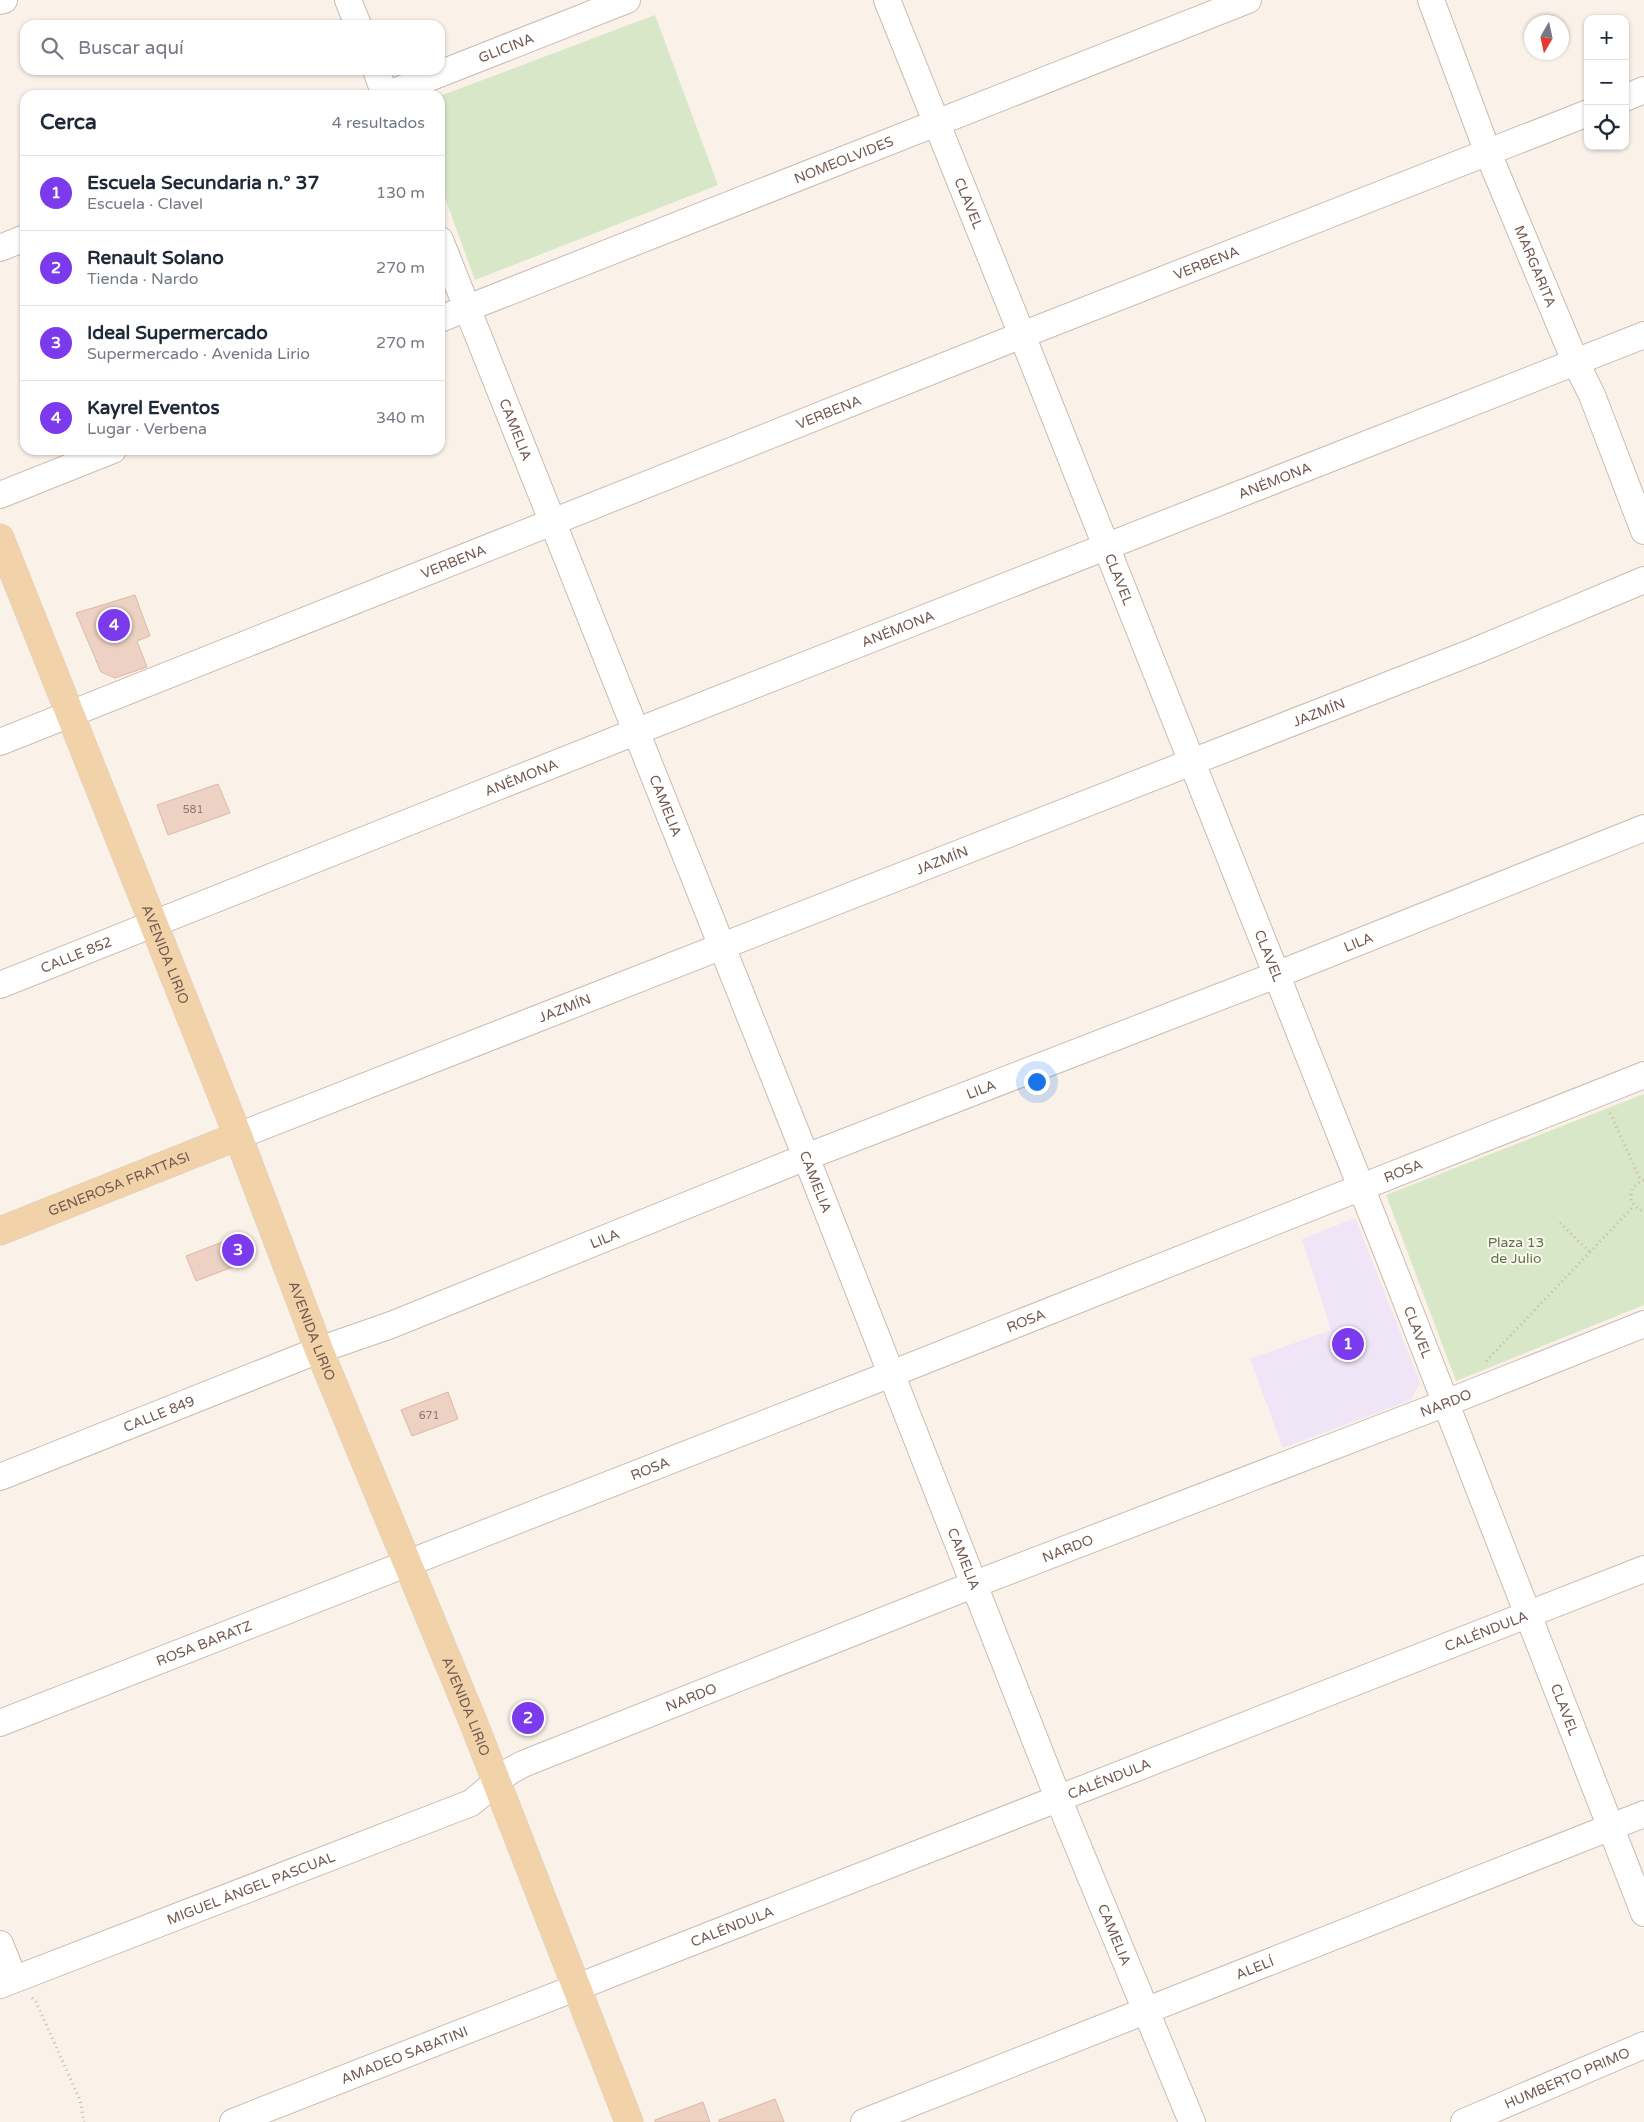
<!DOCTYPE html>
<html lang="es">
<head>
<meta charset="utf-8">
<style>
  body { margin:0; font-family:"Varela Round",sans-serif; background:#f6f6f7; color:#1f2937 }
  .controls { position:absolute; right:15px; top:15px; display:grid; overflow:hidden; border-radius:10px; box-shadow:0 1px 4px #0004 }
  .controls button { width:45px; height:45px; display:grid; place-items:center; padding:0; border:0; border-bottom:1px solid #e0e1e3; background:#fff; color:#1f2937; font:25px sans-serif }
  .compass { position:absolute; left:1524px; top:15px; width:45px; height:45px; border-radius:50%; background:#fff; box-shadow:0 1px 4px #0004; rotate:189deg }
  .you { position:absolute; left:1036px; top:1081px; width:18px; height:18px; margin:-12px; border:4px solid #fff; border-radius:50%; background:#1a73e8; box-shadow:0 0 0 8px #1a73e833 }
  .badge { display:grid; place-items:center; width:32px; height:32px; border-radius:50%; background:#7c3aed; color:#fff; font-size:16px; font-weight:700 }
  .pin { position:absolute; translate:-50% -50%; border:2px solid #fff; box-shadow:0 1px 5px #0006 }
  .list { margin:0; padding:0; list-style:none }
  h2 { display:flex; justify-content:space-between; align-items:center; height:65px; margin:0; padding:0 20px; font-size:21px }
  h2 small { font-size:16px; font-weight:400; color:#747a83 }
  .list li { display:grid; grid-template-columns:32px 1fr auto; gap:15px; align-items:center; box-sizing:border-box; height:75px; padding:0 20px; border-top:1px solid #e0e1e3 }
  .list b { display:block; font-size:19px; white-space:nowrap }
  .list p { margin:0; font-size:16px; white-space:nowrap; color:#747a83 }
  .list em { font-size:16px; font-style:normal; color:#747a83 }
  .icon { flex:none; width:28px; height:28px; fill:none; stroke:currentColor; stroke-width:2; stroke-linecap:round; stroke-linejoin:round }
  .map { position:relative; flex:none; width:1644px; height:2122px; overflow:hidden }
  .search { position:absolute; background:#fff; box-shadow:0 1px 4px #0004; left:20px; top:20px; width:425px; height:55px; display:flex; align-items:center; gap:12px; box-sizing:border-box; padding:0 18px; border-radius:15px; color:#747a83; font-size:19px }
  .panel { position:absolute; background:#fff; box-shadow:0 1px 4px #0004; left:20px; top:90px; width:425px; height:365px; border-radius:15px }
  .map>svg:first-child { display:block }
  .education { fill:#efe5f7 }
  .green { fill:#d7e7c8 }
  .building { fill:#edd1c3; stroke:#deb7a5 }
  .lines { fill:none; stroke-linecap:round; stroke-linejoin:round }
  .minor-casing { stroke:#ccbab0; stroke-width:28 }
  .major-casing { stroke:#d5cdca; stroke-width:29 }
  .path { stroke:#d2b4a6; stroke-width:3; stroke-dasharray:1 4; stroke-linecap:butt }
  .minor { stroke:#fff; stroke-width:26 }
  .major { stroke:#f2d2a8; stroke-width:28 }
  .labels { text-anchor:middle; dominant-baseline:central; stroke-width:4; stroke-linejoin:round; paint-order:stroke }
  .number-label { font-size:11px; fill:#91776c }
  .street-label { font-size:14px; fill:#72594f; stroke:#fdf7ef }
  .park-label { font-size:14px; fill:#597748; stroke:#fdf7ef }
</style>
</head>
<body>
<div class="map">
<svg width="1644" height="2122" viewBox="0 0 1644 2122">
  <rect width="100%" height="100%" fill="#faf2e9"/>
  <!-- education -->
  <polygon class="education" points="1355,1218 1420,1382 1411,1400 1283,1448 1250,1359 1331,1330 1302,1239"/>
  <!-- green -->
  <g class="green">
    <polygon points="655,15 718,185 475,280 440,184 440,96"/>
    <polygon points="1644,1094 1644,1305 1456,1381 1386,1195"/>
  </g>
  <!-- building -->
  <g class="building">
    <polygon points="135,595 150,636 137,641 147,667 115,678 101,672 76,613"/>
    <polygon points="218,784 230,813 168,835 157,805"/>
    <polygon points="238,1236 248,1261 196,1281 186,1256"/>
    <polygon points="448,1392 458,1419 412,1436 401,1410"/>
    <polygon points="775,2099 784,2122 719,2122 719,2120"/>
    <polygon points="703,2102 710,2122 655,2122 655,2120"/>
  </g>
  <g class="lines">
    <!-- minor casing -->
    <g class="minor-casing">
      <g id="minor">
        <polyline points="348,0 358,25"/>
        <path id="s1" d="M887,0L1022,335L1392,1265L1644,1913"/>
        <path id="s2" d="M1431,0L1488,153L1575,361L1592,395L1644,531"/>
        <polyline points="0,1 4,0"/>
        <polyline points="376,70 385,95"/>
        <path id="s3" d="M386,95L627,0"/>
        <polyline points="1625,98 1644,90"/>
        <path id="s4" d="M440,240L806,1157L1058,1798L1192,2122"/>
        <polyline points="0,248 25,238"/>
        <path id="s5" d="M440,319L1248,0"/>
        <polyline points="0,495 113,450"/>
        <path id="s6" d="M0,742L1022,335L1588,113"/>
        <path id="s7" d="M0,985L635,732L1644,335"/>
        <path id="s8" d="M238,1136L1475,651L1644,580"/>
        <path id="s9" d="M0,1477L319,1350L391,1325L806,1157L1276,975L1644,828"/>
        <path id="s10" d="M0,1723L891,1374L1644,1075"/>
        <polyline points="0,1944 14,1979"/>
        <path id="s11" d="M0,1985L471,1803L510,1771L523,1764L975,1584L1446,1403L1644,1324"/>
        <path id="s12" d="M233,2122L1644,1569"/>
        <path id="s13" d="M864,2122L1644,1814"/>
        <path id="s14" d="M1464,2122L1644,2045"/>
      </g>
    </g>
    <!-- major casing -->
    <g class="major-casing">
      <g id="major">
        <path id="s15" d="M0,538L238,1136L319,1350L474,1724L629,2122"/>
        <path id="s16" d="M0,1231L238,1136"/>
      </g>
    </g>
    <!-- path -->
    <g class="path">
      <polyline points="1610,1113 1641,1181"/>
      <path d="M1644,1180C1627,1186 1626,1206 1644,1211"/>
      <polyline points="1560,1223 1590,1252"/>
      <polyline points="1486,1361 1634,1206"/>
      <polyline points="32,1998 36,2002 80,2100 84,2122"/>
    </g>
    <!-- minor -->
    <use href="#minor" class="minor"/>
    <!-- major -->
    <use href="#major" class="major"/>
  </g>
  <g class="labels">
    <!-- number labels -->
    <g class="number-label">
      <text x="193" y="809">581</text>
      <text x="429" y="1415">671</text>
    </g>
    <!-- street labels -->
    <g class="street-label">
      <text stroke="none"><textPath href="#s3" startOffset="129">GLICINA</textPath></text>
      <text stroke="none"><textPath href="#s5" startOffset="434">NOMEOLVIDES</textPath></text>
      <text stroke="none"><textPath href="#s1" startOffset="219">CLAVEL</textPath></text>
      <text stroke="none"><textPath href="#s6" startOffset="1298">VERBENA</textPath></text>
      <text stroke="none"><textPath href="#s2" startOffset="286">MARGARITA</textPath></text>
      <text stroke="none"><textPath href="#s6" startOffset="892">VERBENA</textPath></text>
      <text stroke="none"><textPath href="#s4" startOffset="204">CAMELIA</textPath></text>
      <text stroke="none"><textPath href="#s7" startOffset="1371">ANÉMONA</textPath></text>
      <text stroke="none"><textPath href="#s6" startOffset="488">VERBENA</textPath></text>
      <text stroke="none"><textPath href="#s1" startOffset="624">CLAVEL</textPath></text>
      <text stroke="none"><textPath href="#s7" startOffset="966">ANÉMONA</textPath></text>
      <text stroke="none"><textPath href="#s8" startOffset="1161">JAZMÍN</textPath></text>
      <text stroke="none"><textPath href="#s7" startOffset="561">ANÉMONA</textPath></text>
      <text stroke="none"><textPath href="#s4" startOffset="609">CAMELIA</textPath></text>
      <text stroke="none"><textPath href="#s8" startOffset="756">JAZMÍN</textPath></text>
      <text stroke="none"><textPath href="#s9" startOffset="1460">LILA</textPath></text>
      <text stroke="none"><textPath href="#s7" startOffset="82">CALLE 852</textPath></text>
      <text stroke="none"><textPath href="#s15" startOffset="448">AVENIDA LIRIO</textPath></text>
      <text stroke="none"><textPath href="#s1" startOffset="1029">CLAVEL</textPath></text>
      <text stroke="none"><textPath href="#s8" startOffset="351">JAZMÍN</textPath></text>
      <text stroke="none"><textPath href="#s9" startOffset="1055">LILA</textPath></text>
      <text stroke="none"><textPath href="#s10" startOffset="1508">ROSA</textPath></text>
      <text stroke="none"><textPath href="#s4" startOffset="1014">CAMELIA</textPath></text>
      <text stroke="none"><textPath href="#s16" startOffset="128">GENEROSA FRATTASI</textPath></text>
      <text stroke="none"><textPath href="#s9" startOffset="650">LILA</textPath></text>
      <text stroke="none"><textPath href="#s10" startOffset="1102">ROSA</textPath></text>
      <text stroke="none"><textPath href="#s15" startOffset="852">AVENIDA LIRIO</textPath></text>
      <text stroke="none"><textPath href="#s1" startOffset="1434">CLAVEL</textPath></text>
      <text stroke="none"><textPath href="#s11" startOffset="1561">NARDO</textPath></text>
      <text stroke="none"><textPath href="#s9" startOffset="171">CALLE 849</textPath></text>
      <text stroke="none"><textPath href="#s10" startOffset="698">ROSA</textPath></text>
      <text stroke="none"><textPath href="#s11" startOffset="1156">NARDO</textPath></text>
      <text stroke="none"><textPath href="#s4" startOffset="1419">CAMELIA</textPath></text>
      <text stroke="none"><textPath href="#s12" startOffset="1346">CALÉNDULA</textPath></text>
      <text stroke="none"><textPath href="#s10" startOffset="219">ROSA BARATZ</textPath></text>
      <text stroke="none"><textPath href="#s11" startOffset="751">NARDO</textPath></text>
      <text stroke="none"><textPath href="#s15" startOffset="1258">AVENIDA LIRIO</textPath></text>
      <text stroke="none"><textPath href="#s1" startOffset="1839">CLAVEL</textPath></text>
      <text stroke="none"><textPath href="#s12" startOffset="941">CALÉNDULA</textPath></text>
      <text stroke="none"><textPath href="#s11" startOffset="269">MIGUEL ÁNGEL PASCUAL</textPath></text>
      <text stroke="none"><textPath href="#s12" startOffset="536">CALÉNDULA</textPath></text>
      <text stroke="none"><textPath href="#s4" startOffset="1824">CAMELIA</textPath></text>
      <text stroke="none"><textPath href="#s13" startOffset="420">ALELÍ</textPath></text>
      <text stroke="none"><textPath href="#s12" startOffset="184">AMADEO SABATINI</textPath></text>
      <text stroke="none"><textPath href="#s14" startOffset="112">HUMBERTO PRIMO</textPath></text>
    </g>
    <!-- park labels -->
    <g class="park-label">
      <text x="1516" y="1242">Plaza 13<tspan x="1516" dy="16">de Julio</tspan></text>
    </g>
  </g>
</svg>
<div class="controls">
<button>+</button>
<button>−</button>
<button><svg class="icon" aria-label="locate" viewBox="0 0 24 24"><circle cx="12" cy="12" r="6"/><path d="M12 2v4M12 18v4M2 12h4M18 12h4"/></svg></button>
</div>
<svg class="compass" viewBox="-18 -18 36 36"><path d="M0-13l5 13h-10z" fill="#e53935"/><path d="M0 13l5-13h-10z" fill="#747a83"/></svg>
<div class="you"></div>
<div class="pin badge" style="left:1348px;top:1344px">1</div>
<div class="pin badge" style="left:528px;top:1718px">2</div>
<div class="pin badge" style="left:238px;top:1250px">3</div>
<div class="pin badge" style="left:114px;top:625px">4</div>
<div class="search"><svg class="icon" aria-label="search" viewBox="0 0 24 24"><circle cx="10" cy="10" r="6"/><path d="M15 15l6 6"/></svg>Buscar aquí</div>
<section class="panel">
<h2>Cerca<small>4 resultados</small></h2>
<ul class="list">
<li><span class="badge">1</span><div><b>Escuela Secundaria n.° 37</b><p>Escuela · Clavel</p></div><em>130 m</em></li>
<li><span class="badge">2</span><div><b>Renault Solano</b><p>Tienda · Nardo</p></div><em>270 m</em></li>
<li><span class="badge">3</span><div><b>Ideal Supermercado</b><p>Supermercado · Avenida Lirio</p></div><em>270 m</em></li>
<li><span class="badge">4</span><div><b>Kayrel Eventos</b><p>Lugar · Verbena</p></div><em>340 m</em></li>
</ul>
</section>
</div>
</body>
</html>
